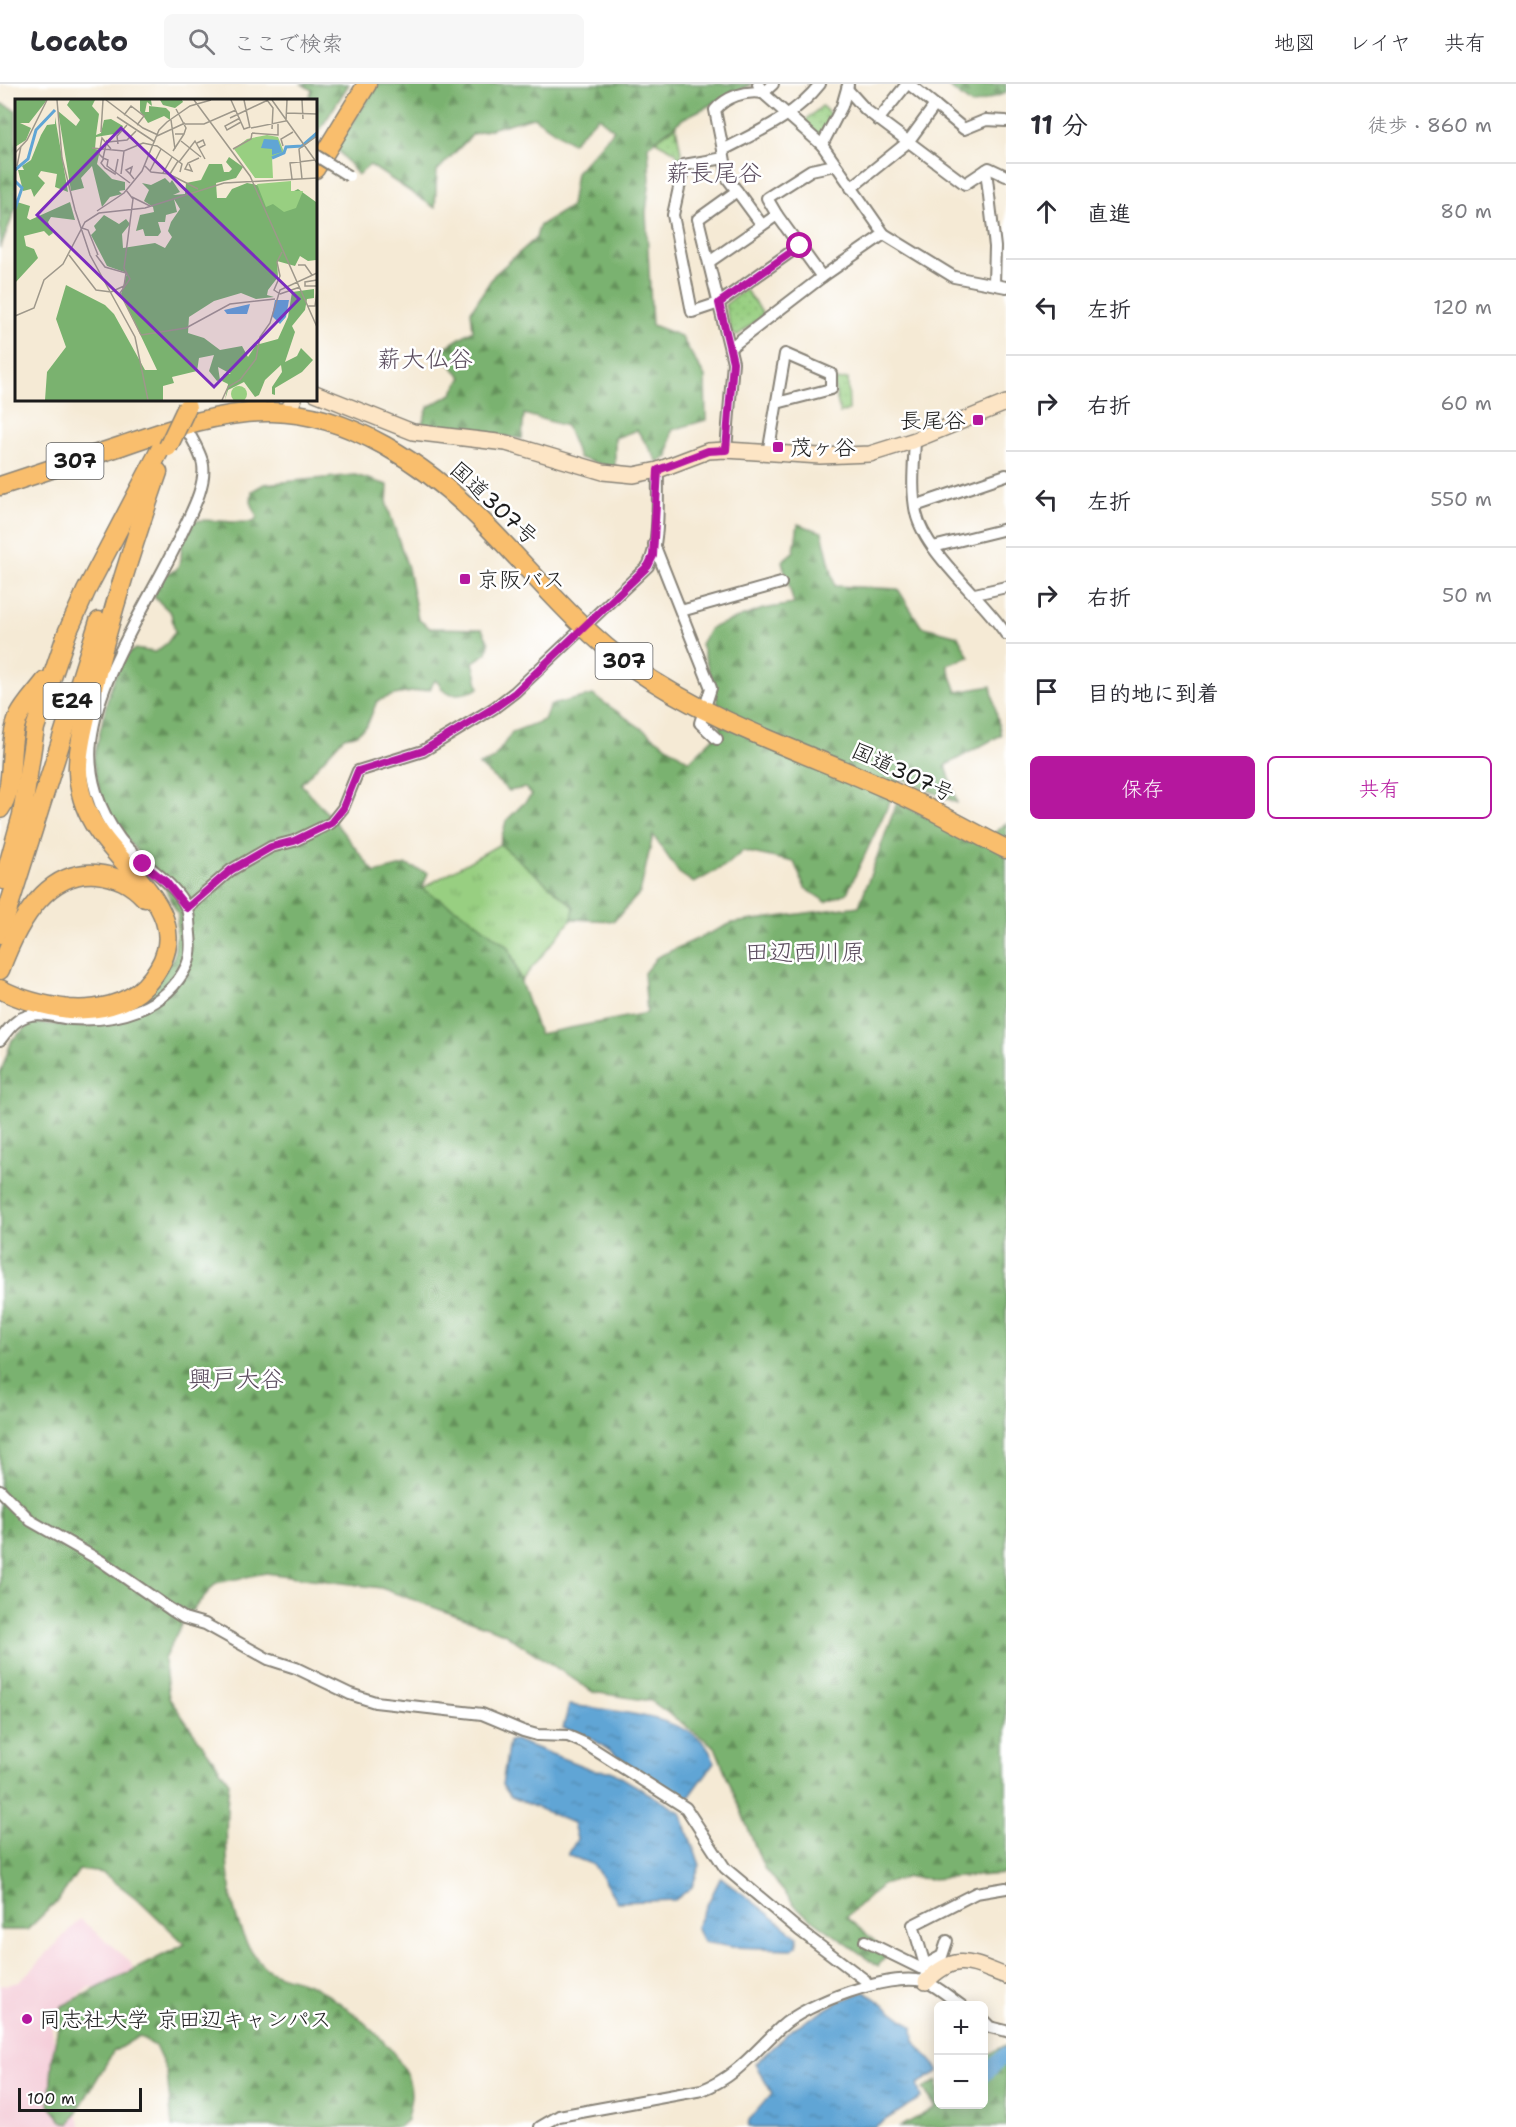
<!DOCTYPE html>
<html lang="ja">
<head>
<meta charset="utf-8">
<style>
  body { margin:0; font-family:"Shantell Sans","Klee One",sans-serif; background:#f7f7f7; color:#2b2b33 }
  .controls { position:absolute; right:18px; bottom:18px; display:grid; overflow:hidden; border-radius:9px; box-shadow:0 3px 15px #0003 }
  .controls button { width:54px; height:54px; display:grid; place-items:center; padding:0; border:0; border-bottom:2px solid #e1e1e2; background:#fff; color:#2b2b33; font:30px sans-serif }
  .scale { position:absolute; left:18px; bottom:15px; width:124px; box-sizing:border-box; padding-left:6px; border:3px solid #1c1c1c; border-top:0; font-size:16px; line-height:21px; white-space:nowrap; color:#1c1c1c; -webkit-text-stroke:4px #fff; paint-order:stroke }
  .stop { position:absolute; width:18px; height:18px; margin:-14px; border:4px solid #b5179e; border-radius:50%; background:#fff }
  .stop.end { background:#b5179e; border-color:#fff; box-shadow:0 2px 6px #0008 }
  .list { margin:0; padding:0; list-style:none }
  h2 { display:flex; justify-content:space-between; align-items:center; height:78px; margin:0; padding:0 24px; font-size:26px }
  h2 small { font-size:20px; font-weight:400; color:#7c7c81 }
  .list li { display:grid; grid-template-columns:39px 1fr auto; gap:18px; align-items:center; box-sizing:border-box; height:96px; padding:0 24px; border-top:2px solid #e1e1e2 }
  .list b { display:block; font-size:22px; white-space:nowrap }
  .list em { font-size:20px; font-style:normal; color:#7c7c81 }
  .actions { display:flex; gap:12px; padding:18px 24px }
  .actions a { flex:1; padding:14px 0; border:2px solid #b5179e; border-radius:9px; text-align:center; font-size:21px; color:#b5179e }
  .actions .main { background:#b5179e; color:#fff }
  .icon { flex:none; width:33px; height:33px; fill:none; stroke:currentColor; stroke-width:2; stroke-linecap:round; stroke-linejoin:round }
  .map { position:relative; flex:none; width:1006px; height:2043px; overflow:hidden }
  header { display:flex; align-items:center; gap:36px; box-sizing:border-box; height:84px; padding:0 30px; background:#fff; border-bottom:2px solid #e1e1e2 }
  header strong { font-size:28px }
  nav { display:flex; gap:33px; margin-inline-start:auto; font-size:21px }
  .search { width:420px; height:54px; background:#f7f7f7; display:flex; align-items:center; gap:15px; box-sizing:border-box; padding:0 21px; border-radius:9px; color:#7c7c81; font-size:22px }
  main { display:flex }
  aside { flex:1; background:#fff }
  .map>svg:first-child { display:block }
  .built { fill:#f5cfda }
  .grass { fill:url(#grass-tufts); stroke:#5a764e; stroke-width:1.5 }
  .forest { fill:url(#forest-firs); stroke:#4b6746; stroke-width:1.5 }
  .park { fill:url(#park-dots); stroke:#5a764e; stroke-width:1.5 }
  .water { fill:url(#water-ripples); stroke:#3e6078; stroke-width:1.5 }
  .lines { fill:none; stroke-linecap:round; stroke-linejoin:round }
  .river { stroke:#60a5d5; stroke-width:15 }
  .street-casing { stroke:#888378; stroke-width:14 }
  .secondary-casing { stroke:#888378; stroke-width:18 }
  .highway-casing { stroke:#888378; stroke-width:21 }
  .street { stroke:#fff; stroke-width:10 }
  .secondary { stroke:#fde5c5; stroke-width:15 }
  .highway { stroke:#f9be6d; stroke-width:18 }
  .street-bridge-casing { stroke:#888378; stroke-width:14; stroke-linecap:butt }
  .highway-bridge-casing { stroke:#888378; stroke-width:21; stroke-linecap:butt }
  .street-bridge { stroke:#fff; stroke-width:10 }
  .highway-bridge { stroke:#f9be6d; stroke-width:18 }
  .route { stroke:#b5179e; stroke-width:8 }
  .poi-dot { fill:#b5179e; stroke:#fff; stroke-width:2 }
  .labels { text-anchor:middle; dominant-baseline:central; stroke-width:5; stroke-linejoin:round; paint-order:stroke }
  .shield { fill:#fff; stroke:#606060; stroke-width:1.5 }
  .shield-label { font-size:21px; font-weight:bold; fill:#1c1c1c }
  .poi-label { font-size:22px; fill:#1c1c1c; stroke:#fff; text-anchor:start }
  .street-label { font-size:22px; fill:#1c1c1c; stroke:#fff }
  .neighbourhood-label { font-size:24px; fill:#5b4d5e; stroke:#fff }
  .inset-river { fill:none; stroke:#60a5d5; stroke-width:3 }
  .inset-road { fill:none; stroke:#9e988b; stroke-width:1.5 }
  .view { fill:#7b2cbf; fill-opacity:0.15; stroke:#7b2cbf; stroke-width:3 }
  .inset-edge { fill:none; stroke:#1c1c1c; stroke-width:3 }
</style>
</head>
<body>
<header>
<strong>Locato</strong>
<div class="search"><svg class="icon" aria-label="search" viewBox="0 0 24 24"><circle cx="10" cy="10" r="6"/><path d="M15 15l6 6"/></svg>ここで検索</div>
<nav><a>地図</a><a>レイヤ</a><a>共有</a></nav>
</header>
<main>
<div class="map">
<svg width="1006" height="2043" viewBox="0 0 1006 2043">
  <defs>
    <pattern id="grass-tufts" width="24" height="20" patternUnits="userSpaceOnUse" patternTransform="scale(1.5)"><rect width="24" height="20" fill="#98cf81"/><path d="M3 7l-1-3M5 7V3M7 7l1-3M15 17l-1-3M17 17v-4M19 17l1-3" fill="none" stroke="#82b16f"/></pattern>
    <pattern id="forest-firs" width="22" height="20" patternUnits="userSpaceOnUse" patternTransform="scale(1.5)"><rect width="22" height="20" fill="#7ab26f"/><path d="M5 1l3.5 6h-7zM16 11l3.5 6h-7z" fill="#63905a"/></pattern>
    <pattern id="park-dots" width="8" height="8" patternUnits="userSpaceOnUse" patternTransform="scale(1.5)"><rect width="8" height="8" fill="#98cf81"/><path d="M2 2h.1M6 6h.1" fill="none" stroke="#82b16f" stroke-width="1.8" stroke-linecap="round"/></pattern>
    <pattern id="water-ripples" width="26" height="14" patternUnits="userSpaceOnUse" patternTransform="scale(1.5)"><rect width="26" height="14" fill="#60a5d5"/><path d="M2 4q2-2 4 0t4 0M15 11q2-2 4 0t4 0" fill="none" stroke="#4e86ac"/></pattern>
  </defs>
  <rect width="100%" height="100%" fill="#fff"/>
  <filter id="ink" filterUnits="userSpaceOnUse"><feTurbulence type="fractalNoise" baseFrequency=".0167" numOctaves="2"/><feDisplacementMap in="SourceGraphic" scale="12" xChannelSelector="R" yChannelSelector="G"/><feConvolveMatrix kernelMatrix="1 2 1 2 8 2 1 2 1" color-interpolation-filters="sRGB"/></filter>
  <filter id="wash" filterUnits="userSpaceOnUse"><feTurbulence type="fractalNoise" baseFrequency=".008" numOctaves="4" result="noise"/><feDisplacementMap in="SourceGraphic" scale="24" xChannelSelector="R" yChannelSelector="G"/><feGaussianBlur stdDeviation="1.35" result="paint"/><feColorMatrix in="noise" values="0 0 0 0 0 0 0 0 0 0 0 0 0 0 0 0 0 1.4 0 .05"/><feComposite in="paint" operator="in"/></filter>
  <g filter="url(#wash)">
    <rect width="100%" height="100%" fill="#f5ead5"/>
    <!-- built -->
    <polygon class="built" points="80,1835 130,1877 134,1887 112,1906 89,1903 55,1931 51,1940 60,1988 82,2043 0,2043 0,1902 19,1898"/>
    <!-- grass -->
    <polygon class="grass" points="500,760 575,823 572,835 521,897 509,863 421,805"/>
    <!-- forest -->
    <g class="forest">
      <polygon points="302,0 349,0 318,49 315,48 315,16 308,16 312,6"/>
      <polygon points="378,0 753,0 684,34 648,62 650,95 646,128 652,241 681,252 705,293 706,336 672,346 668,373 658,378 637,346 615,354 615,384 579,374 566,342 524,330 522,355 422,340 428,323 452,310 462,293 438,268 473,246 471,227 494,191 536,154 539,142 571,122 576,88 614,46 598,33 572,59 533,33 473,50 437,87 435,124 370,81 358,91 336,64"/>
      <polygon points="945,0 1006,0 1006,9 972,21"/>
      <polygon points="0,19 16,26 16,124 0,164"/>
      <path d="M355,391L388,401L387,421L408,484L418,535L430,544L482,545L489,559L487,569L473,578L479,604C472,609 452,613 444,607C440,604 440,599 435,596L430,605L394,611L377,617L367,642L355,651L344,653L301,700L334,737L375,789L406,781L428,789L422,805L468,832L509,864L539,950L647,929L644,889L657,873L732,839L859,822L897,718L982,761L1006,739V1790L931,1795L907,1793L882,1801L846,1833L889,1869L878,1882L799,1826L764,1784L715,1663L651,1617L593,1608L504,1549L381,1504L266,1489L216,1499L183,1537L164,1575L169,1614L229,1698C224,1750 222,1847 266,1884C276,1893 296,1894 308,1900C342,1915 410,1970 411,2009C411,2018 408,2028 407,2036L399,2043H172L167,1988L155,1962L139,1952L113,1968L70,2040L62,2037L49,2021L53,1969L62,1922L185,1860L141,1818L103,1789L79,1786L59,1815L27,1846H0V990L12,956L31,939L82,942L123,933L174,873L178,831L162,797L115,741L101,712L93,677L110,605L124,573L135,565L155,568L167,559L175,548L171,529L154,513L161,491L176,486L181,476L182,452L192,437C213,434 232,440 253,438L257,433L251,418L252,407L264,400Z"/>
      <polygon points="798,440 822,448 835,502 898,505 921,542 958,552 969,573 947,581 957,608 991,602 1001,651 946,681 957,719 901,694 847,809 826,818 805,804 794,778 743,767 728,780 694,799 679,789 653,751 640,809 614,837 572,835 574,823 500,760 506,737 532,711 525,704 509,707 479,681 493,676 512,648 544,636 550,621 593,611 689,677 721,646 717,615 701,560 710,544 763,525 794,520 782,477 794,467"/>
      <polygon points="1006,1961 1006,2043 900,2043 936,2023 923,2004 938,1997 938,2020 984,2020 984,1973"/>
    </g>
    <!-- park -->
    <g class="park">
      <polygon points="822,22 831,31 821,50 815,52 802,39"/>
      <polygon points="676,42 682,74 678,75 676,68 655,57"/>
      <polygon points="745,205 764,231 737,252 732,250 725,221"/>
      <polygon points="848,295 849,326 840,329 833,297"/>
    </g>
    <!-- water -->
    <g class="water">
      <path d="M569,1621C606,1626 708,1632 714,1679L687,1716L682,1717L591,1654L563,1644Z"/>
      <polygon points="515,1656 593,1686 611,1687 680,1728 700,1781 692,1803 675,1816 617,1818 594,1781 568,1771 577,1755 573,1739 511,1713 502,1701 509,1657"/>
      <polygon points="721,1793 798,1853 796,1862 792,1865 732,1863 703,1858 696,1843"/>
      <polygon points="865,1907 913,1943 914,1957 938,1985 938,1988 917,2000 921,2014 874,2043 748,2043 749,2036 772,2009 755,1980 792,1945 836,1919"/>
    </g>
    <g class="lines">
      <!-- river -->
      <polyline class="river" points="984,1991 1006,1970"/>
    </g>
  </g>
  <g filter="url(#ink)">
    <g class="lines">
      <!-- street casing -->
      <g class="street-casing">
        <g id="street">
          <polyline points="758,0 763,9 822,61 884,150 954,193 1006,203"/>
          <polyline points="909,0 935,21"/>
          <polyline points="847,5 866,26 965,100 989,84 1006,92"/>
          <polyline points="878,36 907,0"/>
          <polyline points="822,61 842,22 848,1"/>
          <path d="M723,66L715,26C726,13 745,6 763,9L773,0"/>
          <polyline points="724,74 684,81 673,131 692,228 719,219 799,162"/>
          <polyline points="986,86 995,163 994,199"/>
          <polyline points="851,104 908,58 935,21 964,45 986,36 1006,37"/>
          <polyline points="737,107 762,141"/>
          <polyline points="777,131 767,114 811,86 835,81"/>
          <polyline points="709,178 777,131 822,193"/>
          <polyline points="731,263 822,193 884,150"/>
          <path d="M915,356C914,380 911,405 916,429C925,469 982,514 1006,550"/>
          <path d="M726,366L733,278L698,135L737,107L728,95L723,66C759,47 794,33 820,0"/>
          <polyline points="768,370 785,270 831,290 831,305 777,319"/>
          <polyline points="915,422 1006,391"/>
          <polyline points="654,460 711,604 700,639 717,655"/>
          <polyline points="933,463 1006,445"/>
          <polyline points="975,510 1006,503"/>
          <polyline points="681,527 781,499"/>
          <path d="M187,824L231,786L271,763L294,757L331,739L343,724L358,687L423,667L494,624L515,608L648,482C661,458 657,413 658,386"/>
          <path d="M0,956C9,944 16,934 31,931C42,928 59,934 71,935C116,938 166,926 187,881C191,872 191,859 190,850C189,842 190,830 186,823C172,794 139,780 120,755C99,727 87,691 91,657C99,586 156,508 185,442C193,425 206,400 203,381C201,368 190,352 184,340"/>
          <polyline points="0,1406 31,1437 101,1477 170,1525 184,1534 205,1540 268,1575 296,1584 350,1610 375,1618 482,1630 523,1647 537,1651 568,1652 584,1659 686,1724 725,1784 799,1846 865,1896 867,1901"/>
          <polyline points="865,1857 920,1884 942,1872 947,1857"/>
          <polyline points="926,1898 925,1881 913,1841 976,1809 1006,1804"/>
          <polyline points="984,1937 990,1943 1006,1947"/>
          <path d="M540,2043L559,2032L702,2006C736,1993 755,1967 781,1943C807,1919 888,1889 923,1897C935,1900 950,1914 962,1922"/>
        </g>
      </g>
      <!-- secondary casing -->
      <g class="secondary-casing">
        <g id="secondary">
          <polyline points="315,309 413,348 506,359 603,388 634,391 658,386 708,367 726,366 820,372 870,370 915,356 1006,319"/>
          <polyline points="287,328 294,315"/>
          <path d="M926,1898C956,1867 971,1879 1006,1892"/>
        </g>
      </g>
      <!-- highway casing -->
      <g class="highway-casing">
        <g id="highway">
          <polyline points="315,85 367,0"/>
          <path d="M0,402C40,389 81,375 121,362C170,345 220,327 272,328C349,329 426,381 479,434C527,481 577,545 632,583C711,639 805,668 892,707C931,724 968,746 1006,765"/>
          <path d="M0,725C17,701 6,659 19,632C25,620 37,608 45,597"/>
          <polyline points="4,796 22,731 35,644 67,549 86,507 162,362"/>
          <polyline points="0,850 99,537"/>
          <path d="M0,886C15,845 44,786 96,790C117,792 131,799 145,814"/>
          <path d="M0,905C21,916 46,922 69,925C95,927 127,921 145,902C210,832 117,788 90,733C82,718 77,698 78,681C79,654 88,627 94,601C111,528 134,458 158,388"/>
        </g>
      </g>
      <!-- street -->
      <use href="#street" class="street"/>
      <!-- secondary -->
      <use href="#secondary" class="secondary"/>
      <!-- highway -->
      <use href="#highway" class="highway"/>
      <!-- street-bridge casing -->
      <g class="street-bridge-casing">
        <polyline id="street-bridge" points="315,71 349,92"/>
      </g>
      <!-- highway-bridge casing -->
      <g class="highway-bridge-casing">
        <polyline id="highway-bridge" points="168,363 187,323"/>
      </g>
      <!-- street-bridge -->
      <use href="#street-bridge" class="street-bridge"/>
      <!-- highway-bridge -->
      <use href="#highway-bridge" class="highway-bridge"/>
    </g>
  </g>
  <g class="lines" filter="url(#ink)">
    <!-- route -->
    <polyline class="route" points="143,780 166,798 187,824 231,786 271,763 294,757 331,739 343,724 358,687 423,667 494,624 515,609 648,482 653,472 658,386 708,367 726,366 733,278 719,219 800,162"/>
  </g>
  <!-- markers -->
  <g class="poi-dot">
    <rect x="972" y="330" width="12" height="12" rx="3"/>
    <rect x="772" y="357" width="12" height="12" rx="3"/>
    <rect x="459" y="489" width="12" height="12" rx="3"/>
    <circle cx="27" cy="1935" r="6"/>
  </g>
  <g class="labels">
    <!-- shield labels -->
    <g class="shield">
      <rect x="46.5" y="359" width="57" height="36" rx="4.5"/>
      <rect x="595.5" y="559" width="57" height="36" rx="4.5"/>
      <rect x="43.5" y="599" width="57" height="36" rx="4.5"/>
    </g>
    <g class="shield-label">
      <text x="75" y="377">307</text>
      <text x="624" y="577">307</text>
      <text x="72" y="617">E24</text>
    </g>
    <!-- poi labels -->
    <g class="poi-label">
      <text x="966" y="336" text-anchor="end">長尾谷</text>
      <text x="790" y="363">茂ヶ谷</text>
      <text x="477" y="495">京阪バス</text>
      <text x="39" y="1935">同志社大学 京田辺キャンパス</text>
    </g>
    <!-- street labels -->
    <g class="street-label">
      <text transform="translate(494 419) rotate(43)">国道307号</text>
      <text transform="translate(903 688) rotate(25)">国道307号</text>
    </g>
    <!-- neighbourhood labels -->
    <g class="neighbourhood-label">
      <text x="714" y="89">薪長尾谷</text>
      <text x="425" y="275">薪大仏谷</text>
      <text x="805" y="868">田辺西川原</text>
      <text x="236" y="1295">興戸大谷</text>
    </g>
  </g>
  <!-- overview -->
  <g transform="translate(15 15)">
    <rect width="302" height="302" fill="#f5ead5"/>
    <path d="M0,1H32L14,24H5L16,29L11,41L0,48ZM55,1H80L77,7L84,15L81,36L86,34L89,21L96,20L108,27L105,34L81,38L80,50L85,51L82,65L97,80L110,83V91L104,92L107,95L95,98L87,108L77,67L66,79L69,89L56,92L43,12L61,27L65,21L52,6ZM125,1H167L168,3L160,9L148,6L145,1H136L137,7L132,3L130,13H134V7L151,9L155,13V21L149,17L133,24L125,12ZM40,18L53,93L40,88L42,75L26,72L23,77L30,84L19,98L16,90L8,92L3,71H9L7,67L16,61L26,36L32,26L40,25ZM214,58L228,68L221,79L201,84L202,99H211L217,90L232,84L277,93L283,90L301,103V161L293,162L285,157L280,167L262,162L263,178L253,191L252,196L259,198L241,200L226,194L199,202L174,218L173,234L189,239L205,251L227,247L233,258L241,246L263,240L273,218L277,193L299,190V199L292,200L290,211L277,227L280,233L270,263L282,257L286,249L298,261L287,273L260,289V296L257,295V288L267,273L266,266L250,281L244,296L240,298L229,283L213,291L210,301L213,285L207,282L209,275H216L203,268L205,281L202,282L194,272L199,256L184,259L182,272L157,278L159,284L148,287V301H30L32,273L51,248L41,220L51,186L90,206L99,215L130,271H142L106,195L112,174L92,167L76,136L81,131L79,127L89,116L104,125L111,120L115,125L107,135L108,149L140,144L150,149L157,138L153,132L156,123L165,110L159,100L162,113L151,116L150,123H143L146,133L143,137H130L128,130L121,132L125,116L139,113L138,108L129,102L134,91L127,84L136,86L150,79L155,84L157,81L165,93L158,96L170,95L171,84L186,81L194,65H207L209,73H214L217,70L211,63ZM0,94L2,103L15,107L12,119L15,121L55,103L60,121L36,118L33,123L38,134L34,137L29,132L9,137L11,147L19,150L23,159L0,184Z" fill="#7ab26f"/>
    <path d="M252,36L263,38L269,53L257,58L258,79H240L219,50L232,40ZM276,82V92H288L281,109L269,113L258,105L251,108L242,85Z" fill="#98cf81"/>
    <path d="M216 295a8 8 0 1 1 16 0a8 8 0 1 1-16 0Z" fill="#98cf81"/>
    <path d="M249,40L263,41L267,53L257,56V50L246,49ZM260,201H274L271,218L265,225L257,217ZM235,205L232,215H212L209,211Z" fill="#60a5d5"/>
    <path class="inset-river" d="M257,59L269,54L271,48L287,47L302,34M0,71L13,60L21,31L40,11M0,82L7,89L0,110"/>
    <path class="inset-road" d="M42,1L47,59L60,111L75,156L120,238L133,301M91,1L128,29L143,36M179,1L235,77L302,228M216,1L229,30L235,28M229,1L235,29M252,1L258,9L257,30M257,1L302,64M287,1L288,20M272,14L302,15M109,16L116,7L129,17L122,26M102,18L140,43M215,19L253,1M225,19L210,27L212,31L226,23M156,21L160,50M170,25H189L221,11M236,29L271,22L272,1M86,33L88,1M237,34L263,36V25M160,35H169L171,29L161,10M142,37L170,24M92,41L88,59L93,61L92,67L115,84M166,42L186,58M93,43L112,41L121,32M182,44L188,41L190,46L184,49M103,45L102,37L112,26M268,47L266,40L278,33M77,49L109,52L128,44L142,47L163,62M218,50L236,40L237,34M158,52L169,35M0,54L12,41L32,1M88,59L84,55L87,39L96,50M89,59L86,64L90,69L100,75L103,60M164,63L180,42L190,60M174,65L177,72L170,70L173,64L184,59M2,67L6,47M130,67L136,73L154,75L183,90M135,72L146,50M148,74L157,58M106,75L109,52M115,75L117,68L111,71L115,75L119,80M155,75L163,62L167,65L165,73M277,80L275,64L300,61M287,80L284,50L302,37M111,91L118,100L109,169L115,180L105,194L126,236M117,98L135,107M82,112L109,94L127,72L144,31L152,23L175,7L196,1M67,129L73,131L83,156M54,156L81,191L96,193L109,187L111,174L90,168L81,156M283,166H290L297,176M302,181L290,183V187H302M265,195L259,191L265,177L262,163L267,153M265,195L285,188M292,207H300L302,192M0,217L19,209L29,181L48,165L70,123L84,114L130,109L209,84L302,79M126,236L171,229L215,205L260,200M207,301L213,288L225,281L241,260L245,238L255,224L265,191L302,174"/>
    <path class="view" d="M106,29L284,200L199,288L22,116Z"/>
    <rect width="302" height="302" class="inset-edge"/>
  </g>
</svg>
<div class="controls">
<button>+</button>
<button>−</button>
</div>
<div class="scale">100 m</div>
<div class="stop" style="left:800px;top:162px"></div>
<div class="stop end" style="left:143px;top:780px"></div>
</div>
<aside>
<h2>11 分<small>徒歩 · 860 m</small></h2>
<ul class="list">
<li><svg class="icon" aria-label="ahead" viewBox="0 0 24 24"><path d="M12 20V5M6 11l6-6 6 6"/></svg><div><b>直進</b></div><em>80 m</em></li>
<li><svg class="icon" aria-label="left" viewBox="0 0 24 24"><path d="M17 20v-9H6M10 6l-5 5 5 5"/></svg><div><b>左折</b></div><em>120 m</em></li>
<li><svg class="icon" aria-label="right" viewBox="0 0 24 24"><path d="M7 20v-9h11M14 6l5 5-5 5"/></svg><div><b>右折</b></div><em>60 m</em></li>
<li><svg class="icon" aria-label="left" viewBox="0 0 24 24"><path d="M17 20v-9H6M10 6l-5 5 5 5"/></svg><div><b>左折</b></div><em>550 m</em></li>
<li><svg class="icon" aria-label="right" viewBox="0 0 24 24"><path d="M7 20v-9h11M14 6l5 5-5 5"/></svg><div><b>右折</b></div><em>50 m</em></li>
<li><svg class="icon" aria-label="arrive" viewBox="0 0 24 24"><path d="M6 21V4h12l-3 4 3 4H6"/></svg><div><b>目的地に到着</b></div></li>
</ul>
<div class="actions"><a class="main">保存</a><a>共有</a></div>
</aside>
</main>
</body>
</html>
